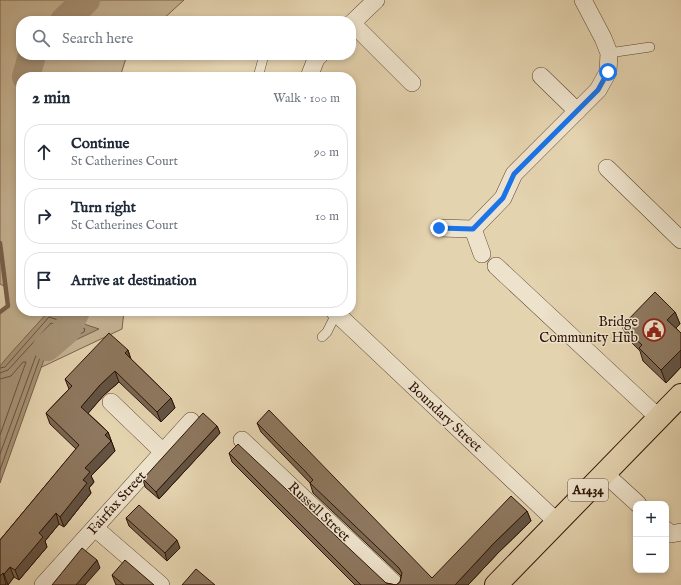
<!DOCTYPE html>
<html lang="en">
<head>
<meta charset="utf-8">
<style>
  body { margin:0; font-family:"IM FELL English",serif; background:#f2f2f3; color:#1f2937 }
  .controls { position:absolute; right:12px; bottom:12px; display:grid; overflow:hidden; border-radius:8px; box-shadow:0 2px 6px #0003 }
  .controls button { width:36px; height:36px; display:grid; place-items:center; padding:0; border:0; border-bottom:1px solid #e0e1e3; background:#fff; color:#1f2937; font:20px sans-serif }
  .stop { position:absolute; width:12px; height:12px; margin:-9px; border:3px solid #1a73e8; border-radius:50%; background:#fff }
  .stop.end { background:#1a73e8; border-color:#fff; box-shadow:0 1px 4px #0008 }
  .list { margin:0; padding:0; list-style:none }
  h2 { display:flex; justify-content:space-between; align-items:center; height:52px; margin:0; padding:0 16px; font-size:17px }
  h2 small { font-size:13px; font-weight:400; color:#747a83 }
  .list li { display:grid; grid-template-columns:26px 1fr auto; gap:12px; align-items:center; box-sizing:border-box; height:56px; margin:0 8px 8px; padding:0 8px; border:1px solid #e0e1e3; border-radius:16px }
  .list b { display:block; font-size:15px; white-space:nowrap }
  .list p { margin:0; font-size:13px; white-space:nowrap; color:#747a83 }
  .list em { font-size:13px; font-style:normal; color:#747a83 }
  .icon { flex:none; width:22px; height:22px; fill:none; stroke:currentColor; stroke-width:2; stroke-linecap:round; stroke-linejoin:round }
  .map { position:relative; flex:none; width:681px; height:585px; overflow:hidden }
  .search { position:absolute; background:#fff; box-shadow:0 2px 6px #0003; left:16px; top:16px; width:340px; height:44px; display:flex; align-items:center; gap:10px; box-sizing:border-box; padding:0 14px; border-radius:16px; color:#747a83; font-size:15px }
  .panel { position:absolute; background:#fff; box-shadow:0 2px 6px #0003; left:16px; top:72px; width:340px; height:244px; border-radius:16px }
  .map>svg:first-child { display:block }
  .green { fill:#c5b292; stroke:#7a624c }
  .water { fill:#a69276; stroke:#765f4a }
  .lines { fill:none; stroke-linecap:round; stroke-linejoin:round }
  .shore { stroke:#6a523e; stroke-width:1 }
  .stream { stroke:#765f4a; stroke-width:4.5 }
  .river { stroke:#a69276; stroke-width:28 }
  .service-casing { stroke:#5c4331; stroke-width:10 }
  .minor-casing { stroke:#5c4331; stroke-width:18 }
  .primary-casing { stroke:#2e1307; stroke-width:24 }
  .service { stroke:#ede2cb; stroke-width:9 }
  .minor { stroke:#ede2cb; stroke-width:17 }
  .primary { stroke:#e4d3af; stroke-width:22 }
  .wall { fill:#796651; stroke:#2e1307 }
  .shaded-wall { fill:#635342; stroke:#2e1307 }
  .building { fill:#8d775e; stroke:#2e1307 }
  .route { stroke:#1a73e8; stroke-width:5 }
  .labels { text-anchor:middle; dominant-baseline:central; stroke-width:3; stroke-linejoin:round; paint-order:stroke }
  .shield { fill:#ede2cb; stroke:#675142; stroke-width:1 }
  .shield-label { font-size:13px; font-weight:bold; fill:#2e1307 }
  .poi-label { font-size:14px; fill:#2e1307; stroke:#ede2cb; text-anchor:end }
  .street-label { font-size:14px; fill:#2e1307; stroke:#ede2cb }
</style>
</head>
<body>
<div class="map">
<svg width="681" height="585" viewBox="0 0 681 585">
  <rect width="100%" height="100%" fill="#e4d3af"/>
  <filter id="stains"><feTurbulence type="fractalNoise" baseFrequency=".005" numOctaves="4"/><feColorMatrix values="0 0 0 0 .2 0 0 0 0 .09 0 0 0 0 .02 0 0 0 .5 -.17"/></filter>
  <radialGradient id="worn" r=".72"><stop offset=".6" stop-color="#630" stop-opacity="0"/><stop offset="1" stop-color="#630" stop-opacity=".3"/></radialGradient>
  <!-- green -->
  <polygon class="green" points="0,0 184,0 161,21 21,21 21,55 127,55 120,77 21,77 21,311 124,311 122,329 6,384 0,427 0,312 8,306 6,287 0,284"/>
  <!-- water -->
  <polygon class="water" points="48,312 99,329 46,354 0,483 0,366 10,354"/>
  <g class="lines">
    <!-- shore -->
    <g class="shore">
      <polyline points="0,368 5,367 49,317 85,329 84,332 42,352 0,470"/>
      <polyline points="0,373 8,370 51,323 71,330 71,332 42,346 38,350 0,454"/>
      <polyline points="0,379 11,376 23,362 26,362 0,435"/>
    </g>
    <!-- stream -->
    <polyline class="stream" points="0,243 8,306 0,312"/>
    <!-- river -->
    <g class="river">
      <polyline points="64,21 86,0"/>
      <polyline points="26,77 32,55"/>
      <polyline points="47,347 67,330 76,311"/>
    </g>
    <!-- service casing -->
    <g class="service-casing">
      <g id="service">
        <polyline points="609,53 650,47"/>
        <polyline points="258,77 264,55"/>
        <polyline points="322,337 327,332 336,314"/>
      </g>
    </g>
    <!-- minor casing -->
    <g class="minor-casing">
      <g id="minor">
        <polyline points="352,23 412,83"/>
        <polyline points="351,24 376,0"/>
        <polyline points="541,76 577,111"/>
        <polyline points="309,77 316,59 320,55"/>
        <polyline points="607,168 681,240"/>
        <polyline points="439,228 473,229 503,198 514,174 598,90 608,72 609,53 603,38 583,0"/>
        <polyline points="473,229 482,254"/>
        <polyline points="496,266 659,418"/>
        <polyline points="334,311 557,522"/>
        <polyline points="111,402 163,452"/>
        <polyline points="242,440 396,585"/>
        <polyline points="604,473 638,504"/>
        <polyline points="95,528 161,585"/>
        <polyline points="666,530 671,534 681,532"/>
        <polyline points="43,585 191,421"/>
      </g>
    </g>
    <!-- primary casing -->
    <g class="primary-casing">
      <polyline id="primary" points="496,585 681,395"/>
    </g>
    <!-- service -->
    <use href="#service" class="service"/>
    <!-- minor -->
    <use href="#minor" class="minor"/>
    <!-- primary -->
    <use href="#primary" class="primary"/>
  </g>
  <!-- wall -->
  <g class="wall">
    <polygon points="675,312 680,324 676,328 681,333 681,367 666,383 643,361 640,351 627,338 622,326"/>
    <polygon points="128,350 131,359 171,398 175,408 161,422 119,382 104,395 88,413 108,432 115,451 91,476 94,482 89,488 91,493 64,527 59,524 45,541 47,547 19,580 14,577 8,585 6,584 0,585 0,540 76,449 50,424 46,413 69,389 65,379"/>
    <polygon points="257,423 432,578 527,511 531,521 498,553 468,585 355,585 232,462 229,453 386,583 396,585 400,582 401,576 313,493 310,483 261,432"/>
    <polygon points="217,426 220,433 159,499 145,487 143,479"/>
    <polygon points="126,518 180,548 167,561 129,526"/>
    <polygon points="112,575 154,585 116,585"/>
  </g>
  <!-- shaded-wall -->
  <g class="shaded-wall">
    <polygon points="675,312 680,324 672,332 667,320"/>
    <polygon points="128,350 131,361 125,353"/>
    <polygon points="681,350 681,367 666,383 661,370"/>
    <polygon points="115,371 119,382 104,395 85,417 81,407 100,385"/>
    <polygon points="171,398 175,408 161,422 157,412"/>
    <polygon points="217,426 220,433 159,499 156,492"/>
    <polygon points="108,432 115,451 91,476 94,482 89,488 91,493 64,527 60,517 83,480 85,468 105,435"/>
    <polygon points="527,511 531,521 498,553 468,585 455,585 494,543"/>
    <polygon points="56,513 59,524 45,541 47,547 19,580 15,570 39,533"/>
    <polygon points="177,540 180,548 167,561 165,553"/>
    <polygon points="97,560 100,568 85,585 76,585"/>
    <polygon points="10,567 14,577 8,585 4,574"/>
    <polygon points="3,573 6,584 5,585 0,585 0,576"/>
  </g>
  <!-- building -->
  <g class="building">
    <polygon points="655,292 675,312 667,320 681,333 681,350 661,370 639,348 642,345 622,326"/>
    <polygon points="109,333 128,350 125,353 171,398 157,412 115,371 100,385 81,407 108,432 105,435 111,441 85,468 90,472 83,480 87,483 60,517 56,513 39,533 43,537 15,570 10,567 4,574 3,573 0,576 0,540 79,445 46,413 72,386 65,379"/>
    <polygon points="269,410 432,578 511,496 527,511 494,543 455,585 361,585 229,453 238,444 386,583 396,585 400,582 402,573 399,568 310,483 313,480 305,471 257,423"/>
    <polygon points="203,413 217,426 156,492 143,479"/>
    <polygon points="139,505 177,540 165,553 126,518"/>
    <polygon points="82,548 97,560 76,585 52,585"/>
    <polygon points="125,560 154,585 124,585 112,575"/>
    <polygon points="196,569 215,585 182,585"/>
  </g>
  <g class="lines">
    <!-- route -->
    <polyline class="route" points="439,228 473,229 503,198 514,174 598,90 608,72"/>
  </g>
  <!-- icons -->
  <defs>
    <g id="civic-ring" transform="scale(1.15)"><circle r="9.5" fill="#ede2cb" stroke="#8f2418" stroke-width="1.5"/><path d="M-.6-6.5H3V-4.5H.6V-3L4-1V1h2V6H-6V1h2V-1L-.6-3ZM-1.2 2.5V6h2.4V2.5Z" fill="#8f2418"/></g>
  </defs>
  <g fill-rule="evenodd">
    <use href="#civic-ring" x="654" y="330"/>
  </g>
  <g class="labels">
    <!-- shield labels -->
    <rect class="shield" x="568" y="479" width="40" height="22" rx="3"/>
    <g class="shield-label">
      <text x="588" y="490">A1434</text>
    </g>
    <!-- poi labels -->
    <g class="poi-label">
      <text x="638" y="322">Bridge<tspan x="638" dy="16">Community Hub</tspan></text>
    </g>
    <!-- street labels -->
    <g class="street-label">
      <text transform="translate(445 417) rotate(43)">Boundary Street</text>
      <text transform="translate(117 503) rotate(-48)">Fairfax Street</text>
      <text transform="translate(319 512) rotate(43)">Russell Street</text>
    </g>
  </g>
  <rect width="100%" height="100%" filter="url(#stains)"/>
  <rect width="100%" height="100%" fill="url(#worn)"/>
</svg>
<div class="controls">
<button>+</button>
<button>−</button>
</div>
<div class="stop" style="left:608px;top:72px"></div>
<div class="stop end" style="left:439px;top:228px"></div>
<div class="search"><svg class="icon" aria-label="search" viewBox="0 0 24 24"><circle cx="10" cy="10" r="6"/><path d="M15 15l6 6"/></svg>Search here</div>
<section class="panel">
<h2>2 min<small>Walk · 100 m</small></h2>
<ul class="list">
<li><svg class="icon" aria-label="ahead" viewBox="0 0 24 24"><path d="M12 20V5M6 11l6-6 6 6"/></svg><div><b>Continue</b><p>St Catherines Court</p></div><em>90 m</em></li>
<li><svg class="icon" aria-label="right" viewBox="0 0 24 24"><path d="M7 20v-9h11M14 6l5 5-5 5"/></svg><div><b>Turn right</b><p>St Catherines Court</p></div><em>10 m</em></li>
<li><svg class="icon" aria-label="arrive" viewBox="0 0 24 24"><path d="M6 21V4h12l-3 4 3 4H6"/></svg><div><b>Arrive at destination</b></div></li>
</ul>
</section>
</div>
</body>
</html>
